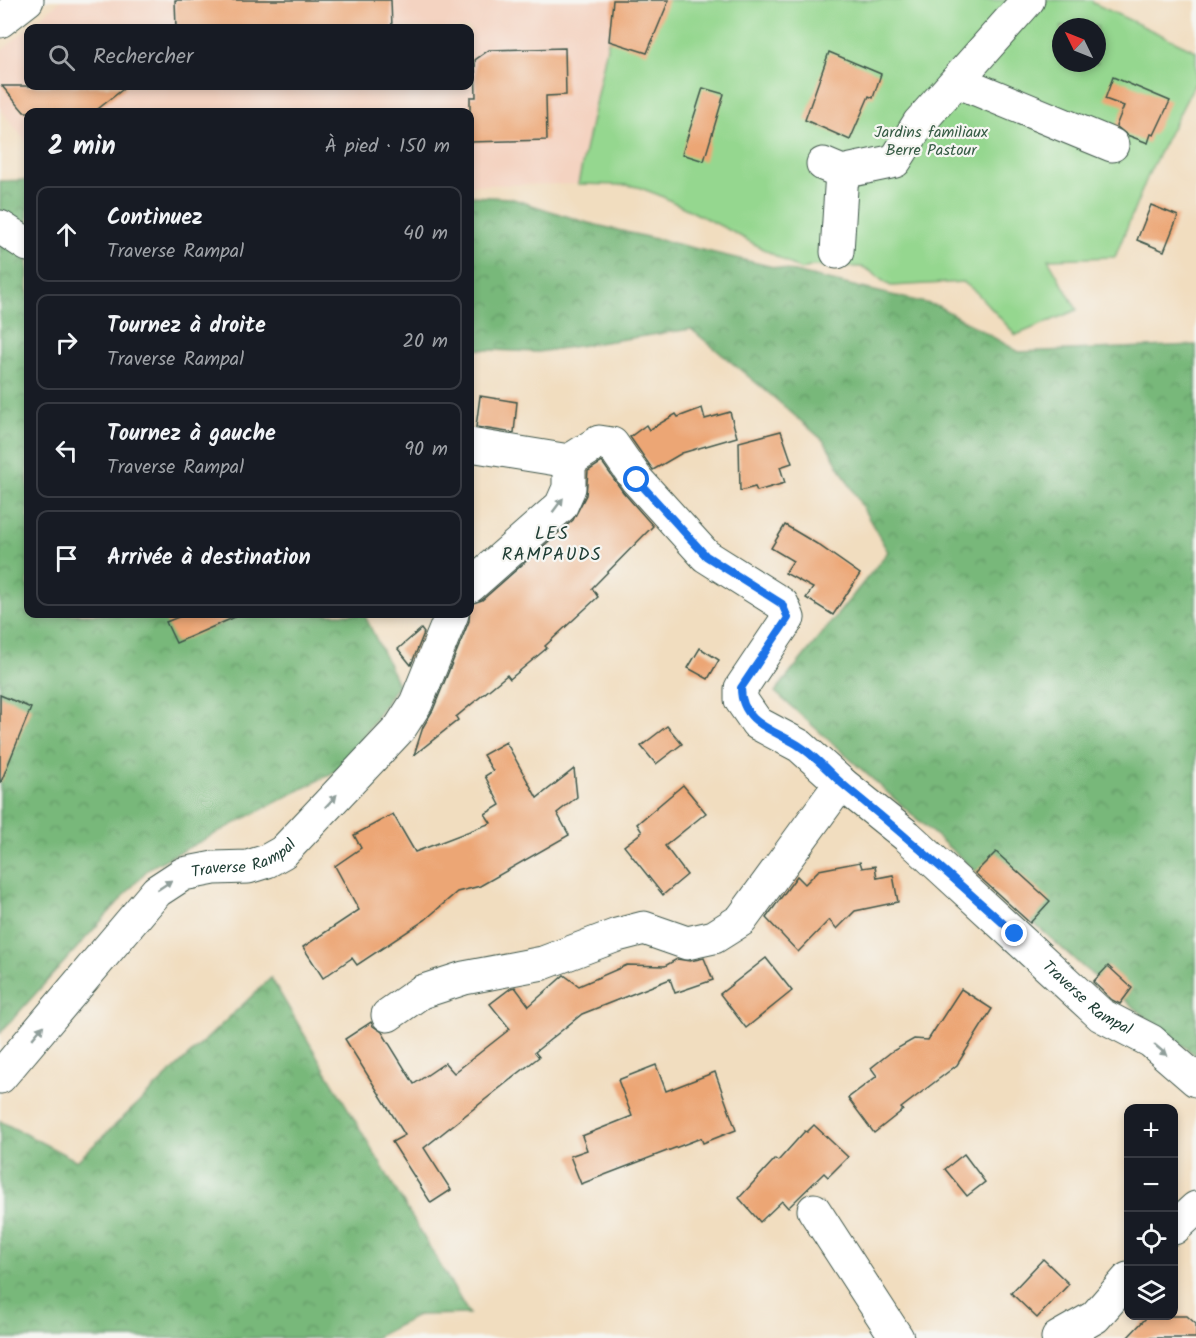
<!DOCTYPE html>
<html lang="fr">
<head>
<meta charset="utf-8">
<style>
  body { margin:0; font-family:Kalam,sans-serif; background:#242831; color:#f1f3f6 }
  .controls { position:absolute; right:18px; bottom:18px; display:grid; overflow:hidden; border-radius:12px; box-shadow:0 3px 9px #0003 }
  .controls button { width:54px; height:54px; display:grid; place-items:center; padding:0; border:0; border-bottom:2px solid #363941; background:#171b24; color:#f1f3f6; font:30px sans-serif }
  .compass { position:absolute; left:1052px; top:18px; width:54px; height:54px; border-radius:50%; background:#171b24; box-shadow:0 3px 9px #0003; rotate:313deg }
  .stop { position:absolute; width:18px; height:18px; margin:-14px; border:4px solid #1a73e8; border-radius:50%; background:#fff }
  .stop.end { background:#1a73e8; border-color:#fff; box-shadow:0 2px 6px #0008 }
  .list { margin:0; padding:0; list-style:none }
  h2 { display:flex; justify-content:space-between; align-items:center; height:78px; margin:0; padding:0 24px; font-size:26px }
  h2 small { font-size:20px; font-weight:400; color:#9ea1a6 }
  .list li { display:grid; grid-template-columns:39px 1fr auto; gap:18px; align-items:center; box-sizing:border-box; height:96px; margin:0 12px 12px; padding:0 12px; border:2px solid #363941; border-radius:12px }
  .list b { display:block; font-size:22px; white-space:nowrap }
  .list p { margin:0; font-size:20px; white-space:nowrap; color:#9ea1a6 }
  .list em { font-size:20px; font-style:normal; color:#9ea1a6 }
  .icon { flex:none; width:33px; height:33px; fill:none; stroke:currentColor; stroke-width:2; stroke-linecap:round; stroke-linejoin:round }
  .map { position:relative; flex:none; width:1196px; height:1338px; overflow:hidden }
  .search { position:absolute; background:#171b24; box-shadow:0 3px 9px #0003; left:24px; top:24px; width:450px; height:66px; display:flex; align-items:center; gap:15px; box-sizing:border-box; padding:0 21px; border-radius:12px; color:#9ea1a6; font-size:22px }
  .panel { position:absolute; background:#171b24; box-shadow:0 3px 9px #0003; left:24px; top:108px; width:450px; height:510px; border-radius:12px }
  .map>svg:first-child { display:block }
  .built { fill:#f4d3c1; fill-rule:evenodd }
  .forest { fill:url(#forest-crowns); stroke:#4c7a57; stroke-width:1.5 }
  .garden { fill:#95d78f; stroke:#5a8a62; stroke-width:1.5; fill-rule:evenodd }
  .building { fill:#eca675 }
  .lines { fill:none; stroke-linecap:round; stroke-linejoin:round }
  .minor-casing { stroke:#3e5549; stroke-width:35 }
  .minor { stroke:#fff; stroke-width:33 }
  .oneway { fill:#8f9e9a }
  .route { stroke:#1a73e8; stroke-width:8 }
  .labels { text-anchor:middle; dominant-baseline:central; stroke-width:4.5; stroke-linejoin:round; paint-order:stroke }
  .park-label { font-size:16px; fill:#375c46; stroke:#f6f6f2 }
  .street-label { font-size:16px; fill:#1f3d34; stroke:#f6f6f2 }
  .neighbourhood-label { font-size:18px; letter-spacing:1.5px; fill:#1f3d34; stroke:#f6f6f2 }
</style>
</head>
<body>
<div class="map">
<svg width="1196" height="1338" viewBox="0 0 1196 1338">
  <defs>
    <pattern id="forest-crowns" width="20" height="18" patternUnits="userSpaceOnUse" patternTransform="scale(1.5)"><rect width="20" height="18" fill="#78b87a"/><path d="M2 6a3 3 0 1 1 6 0M12 15a3 3 0 1 1 6 0" fill="none" stroke="#629765"/></pattern>
  </defs>
  <rect width="100%" height="100%" fill="#f6f6f2"/>
  <filter id="ink" filterUnits="userSpaceOnUse"><feTurbulence type="fractalNoise" baseFrequency=".0167" numOctaves="2"/><feDisplacementMap in="SourceGraphic" scale="12" xChannelSelector="R" yChannelSelector="G"/><feConvolveMatrix kernelMatrix="1 2 1 2 8 2 1 2 1" color-interpolation-filters="sRGB"/></filter>
  <filter id="wash" filterUnits="userSpaceOnUse"><feTurbulence type="fractalNoise" baseFrequency=".008" numOctaves="4" result="noise"/><feDisplacementMap in="SourceGraphic" scale="24" xChannelSelector="R" yChannelSelector="G"/><feGaussianBlur stdDeviation="1.35" result="paint"/><feColorMatrix in="noise" values="0 0 0 0 0 0 0 0 0 0 0 0 0 0 0 0 0 1.4 0 .05"/><feComposite in="paint" operator="in"/></filter>
  <g filter="url(#wash)">
    <rect width="100%" height="100%" fill="#f1ddbf"/>
    <!-- built -->
    <path class="built" d="M61,0H617L578,184L470,185V112H28V144L0,109V52ZM28,28H470V86H28Z"/>
    <!-- forest -->
    <g class="forest">
      <polygon points="28,180 28,614 364,614 398,684 344,767 149,868 0,1033 0,181"/>
      <polygon points="470,196 510,198 588,223 938,306 1019,352 1196,345 1196,1056 1084,968 775,692 888,552 825,442 771,395 691,329 538,352 470,349"/>
      <polygon points="271,978 469,1314 419,1315 374,1338 0,1338 0,1121 77,1161"/>
    </g>
    <!-- garden -->
    <path class="garden" d="M617,0H1092L1093,3L1196,51V81L1149,173L1115,257L1048,259L1077,310L1016,335L976,292L963,282L891,286C880,281 873,270 862,267L812,266L801,270L729,230L659,195L638,187L626,185L578,184ZM1061,27H1097V63H1061Z"/>
    <g id="blocks">
      <!-- building -->
      <g class="building">
        <polygon points="175,0 391,0 392,28 176,28"/>
        <polygon points="613,0 669,0 647,53 609,41"/>
        <polygon points="565,48 566,95 546,96 547,140 470,142 470,97 476,97 475,60 489,50"/>
        <polygon points="829,52 881,74 873,98 869,96 850,140 805,120"/>
        <polygon points="1113,77 1170,101 1154,135 1151,134 1148,143 1127,135 1116,126 1124,106 1105,99"/>
        <polygon points="2,86 127,86 94,112 24,112"/>
        <polygon points="703,88 724,94 704,161 682,154"/>
        <polygon points="1151,205 1178,216 1164,251 1137,240"/>
        <polygon points="480,396 517,402 514,433 476,427"/>
        <polygon points="702,408 705,419 730,412 737,437 682,453 653,470 630,437 646,425 649,430 676,414 678,417"/>
        <polygon points="781,431 792,463 780,467 785,483 757,491 755,487 740,491 739,442"/>
        <polygon points="602,462 623,492 653,526 592,588 598,597 545,646 547,648 510,679 507,675 456,717 458,720 414,755 423,727 433,710 469,621 470,604 482,600 573,520 586,495 588,471"/>
        <polygon points="785,525 817,544 860,574 833,615 806,598 813,588 785,573 793,561 771,548"/>
        <polygon points="186,614 242,614 176,643 166,622"/>
        <polygon points="421,629 424,633 411,665 398,649"/>
        <polygon points="700,648 719,660 708,679 688,668"/>
        <polygon points="0,695 31,708 1,782 0,782"/>
        <polygon points="667,726 682,744 656,764 641,746"/>
        <polygon points="506,742 537,798 574,769 577,797 557,813 569,835 480,886 457,892 425,920 357,965 352,958 323,978 303,947 359,910 335,866 361,848 354,835 393,814 415,852 491,823 485,814 500,805 485,776 493,771 483,755"/>
        <polygon points="683,785 706,813 665,846 687,875 663,895 624,846 642,832 637,824"/>
        <polygon points="996,852 1050,901 1030,923 975,873"/>
        <polygon points="860,862 862,868 875,866 877,878 893,875 898,902 855,911 837,929 829,920 798,952 766,918 797,876 805,884 819,870"/>
        <polygon points="704,958 713,980 675,993 670,979 582,1014 535,1052 539,1057 424,1148 451,1190 431,1203 392,1142 405,1135 345,1039 371,1022 373,1026 382,1032 414,1084 445,1063 454,1073 510,1029 490,1004 511,988 515,987 529,1006 564,975 579,986 627,965 665,966 677,959 690,961"/>
        <polygon points="766,958 792,991 746,1028 720,994"/>
        <polygon points="1108,966 1132,988 1120,1004 1112,1000 1093,982"/>
        <polygon points="961,989 992,1009 957,1065 901,1108 903,1110 874,1133 848,1098 877,1076 871,1068 891,1052 914,1039 928,1040"/>
        <polygon points="656,1065 666,1091 715,1072 736,1130 703,1143 701,1138 581,1184 570,1156 587,1150 582,1136 632,1116 618,1080"/>
        <polygon points="814,1125 848,1157 828,1177 824,1173 788,1208 782,1201 760,1222 739,1198 775,1159 778,1161 805,1131 807,1132"/>
        <polygon points="964,1154 985,1182 967,1196 945,1169"/>
        <polygon points="1043,1259 1069,1284 1037,1318 1011,1293"/>
        <polygon points="1148,1316 1187,1316 1196,1324 1196,1338 1127,1338"/>
      </g>
    </g>
  </g>
  <g filter="url(#ink)">
    <use href="#blocks" fill-opacity="0" stroke="#3e5549" stroke-width="1.5"/>
    <g class="lines">
      <!-- minor casing -->
      <g class="minor-casing">
        <g id="minor">
          <polyline points="0,21 27,0"/>
          <polyline points="957,81 1112,145"/>
          <polyline points="823,164 842,172 895,161 919,123 1028,0"/>
          <polyline points="0,227 28,245"/>
          <polyline points="837,252 842,172"/>
          <polyline points="470,445 569,461"/>
          <path id="s1" d="M470,586L561,506L569,488V461L599,442L612,444L637,480L706,556L782,604L788,618L741,688V700L757,723L800,746L841,783L907,836L1101,1015L1151,1041L1196,1080"/>
          <polyline points="388,1015 421,992 464,978 543,963 617,935 644,928 687,943 714,937 741,920 841,783"/>
          <path id="s2" d="M0,1077L157,891L183,874L214,868L248,867L267,861L283,852L400,728L416,703L452,614"/>
          <polyline points="814,1210 897,1338"/>
          <polyline points="1174,1228 1196,1208"/>
          <polyline points="1058,1338 1095,1317 1128,1279"/>
        </g>
      </g>
      <!-- minor -->
      <use href="#minor" class="minor"/>
    </g>
    <!-- one-way arrows -->
    <defs><path id="oneway-solid" d="M-6-.8H1V-3.2L6.5 0L1 3.2V.8H-6Z" transform="scale(1.5)"/></defs>
    <g class="oneway">
      <use href="#oneway-solid" transform="translate(558 505) rotate(-53)"/>
      <use href="#oneway-solid" transform="translate(331 801) rotate(-47)"/>
      <use href="#oneway-solid" transform="translate(165 885) rotate(-34)"/>
      <use href="#oneway-solid" transform="translate(38 1032) rotate(-50)"/>
      <use href="#oneway-solid" transform="translate(1161 1050) rotate(40)"/>
    </g>
  </g>
  <g class="lines" filter="url(#ink)">
    <!-- route -->
    <path class="route" d="M637,480L706,556L782,604L788,618L741,688C741,723 774,730 798,745C816,756 830,774 846,787C904,834 960,884 1015,934"/>
  </g>
  <g class="labels">
    <!-- park labels -->
    <g class="park-label">
      <text x="931" y="132">Jardins familiaux<tspan x="931" dy="18">Berre Pastour</tspan></text>
    </g>
    <!-- street labels -->
    <g class="street-label">
      <text stroke="none"><textPath href="#s2" startOffset="338">Traverse Rampal</textPath></text>
      <text stroke="none"><textPath href="#s1" startOffset="1024">Traverse Rampal</textPath></text>
    </g>
    <!-- neighbourhood labels -->
    <g class="neighbourhood-label">
      <text x="552" y="534">LES<tspan x="552" dy="21">RAMPAUDS</tspan></text>
    </g>
  </g>
</svg>
<div class="controls">
<button>+</button>
<button>−</button>
<button><svg class="icon" aria-label="locate" viewBox="0 0 24 24"><circle cx="12" cy="12" r="6"/><path d="M12 2v4M12 18v4M2 12h4M18 12h4"/></svg></button>
<button><svg class="icon" aria-label="layers" viewBox="0 0 24 24"><path d="M12 4l9 5-9 5-9-5zM3 14l9 5 9-5"/></svg></button>
</div>
<svg class="compass" viewBox="-18 -18 36 36"><path d="M0-13l5 13h-10z" fill="#e53935"/><path d="M0 13l5-13h-10z" fill="#9ea1a6"/></svg>
<div class="stop" style="left:637px;top:480px"></div>
<div class="stop end" style="left:1015px;top:934px"></div>
<div class="search"><svg class="icon" aria-label="search" viewBox="0 0 24 24"><circle cx="10" cy="10" r="6"/><path d="M15 15l6 6"/></svg>Rechercher</div>
<section class="panel">
<h2>2 min<small>À pied · 150 m</small></h2>
<ul class="list">
<li><svg class="icon" aria-label="ahead" viewBox="0 0 24 24"><path d="M12 20V5M6 11l6-6 6 6"/></svg><div><b>Continuez</b><p>Traverse Rampal</p></div><em>40 m</em></li>
<li><svg class="icon" aria-label="right" viewBox="0 0 24 24"><path d="M7 20v-9h11M14 6l5 5-5 5"/></svg><div><b>Tournez à droite</b><p>Traverse Rampal</p></div><em>20 m</em></li>
<li><svg class="icon" aria-label="left" viewBox="0 0 24 24"><path d="M17 20v-9H6M10 6l-5 5 5 5"/></svg><div><b>Tournez à gauche</b><p>Traverse Rampal</p></div><em>90 m</em></li>
<li><svg class="icon" aria-label="arrive" viewBox="0 0 24 24"><path d="M6 21V4h12l-3 4 3 4H6"/></svg><div><b>Arrivée à destination</b></div></li>
</ul>
</section>
</div>
</body>
</html>
